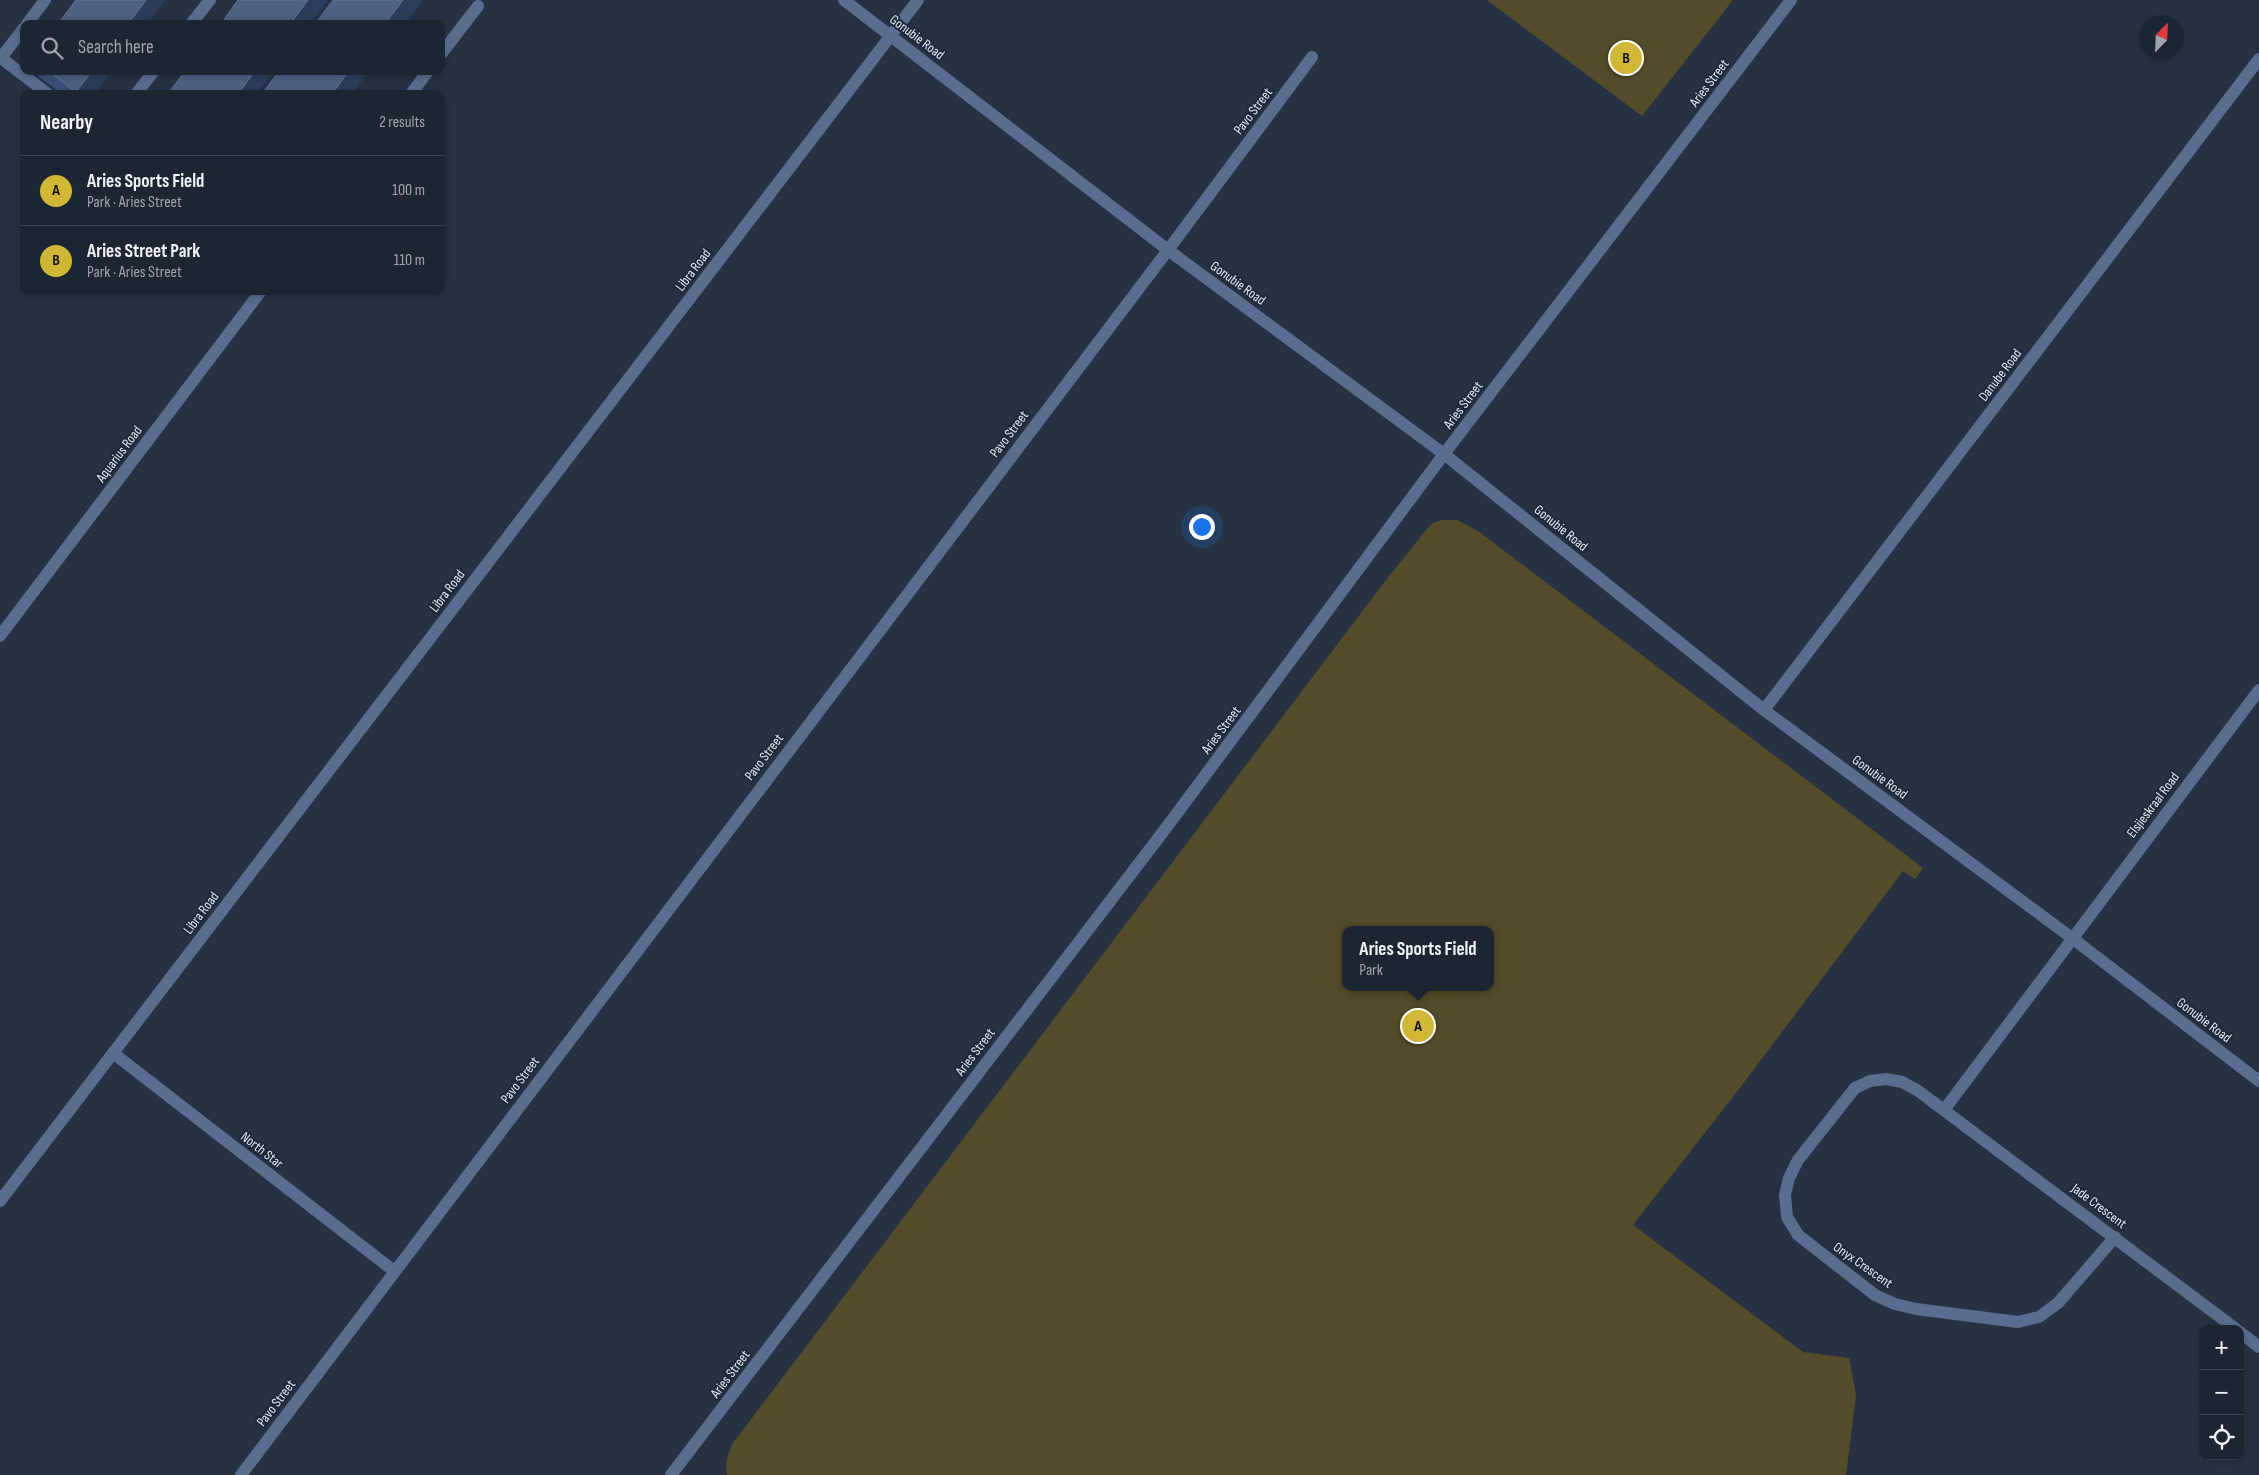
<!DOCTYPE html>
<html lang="en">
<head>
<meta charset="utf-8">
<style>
  body { margin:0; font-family:"Sofia Sans Condensed",sans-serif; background:#29323f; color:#f1f3f6 }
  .controls { position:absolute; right:15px; bottom:15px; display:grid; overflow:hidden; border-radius:10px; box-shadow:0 2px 8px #0003 }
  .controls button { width:45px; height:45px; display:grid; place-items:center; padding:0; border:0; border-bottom:1px solid #3a434e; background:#1c2633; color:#f1f3f6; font:25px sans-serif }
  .compass { position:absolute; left:2139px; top:15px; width:45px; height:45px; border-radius:50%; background:#1c2633; box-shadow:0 2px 8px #0003; rotate:23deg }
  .you { position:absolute; left:1201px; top:526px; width:18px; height:18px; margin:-12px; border:4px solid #fff; border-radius:50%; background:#1a73e8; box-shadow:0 0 0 8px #1a73e833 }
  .badge { display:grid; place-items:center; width:32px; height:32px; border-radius:50%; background:#d2b736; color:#111; font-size:16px; font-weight:700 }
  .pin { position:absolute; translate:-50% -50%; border:2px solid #fff; box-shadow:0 1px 5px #0006 }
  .popup { position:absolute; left:1342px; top:926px; width:152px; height:65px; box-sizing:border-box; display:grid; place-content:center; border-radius:10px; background:#1c2633; filter:drop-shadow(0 1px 4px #0005); font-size:16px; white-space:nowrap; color:#a0a5ac }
  .popup b { font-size:19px; color:#f1f3f6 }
  .popup::after { content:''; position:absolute; left:50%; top:100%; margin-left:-10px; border:10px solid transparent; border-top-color:#1c2633 }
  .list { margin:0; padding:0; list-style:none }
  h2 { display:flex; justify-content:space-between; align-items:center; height:65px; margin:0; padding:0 20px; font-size:21px }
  h2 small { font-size:16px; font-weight:400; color:#a0a5ac }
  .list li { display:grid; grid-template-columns:32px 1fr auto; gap:15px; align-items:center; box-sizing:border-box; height:70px; padding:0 20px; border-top:1px solid #3a434e }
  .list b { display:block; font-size:19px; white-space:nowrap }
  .list p { margin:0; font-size:16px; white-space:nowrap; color:#a0a5ac }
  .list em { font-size:16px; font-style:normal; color:#a0a5ac }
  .icon { flex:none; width:28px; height:28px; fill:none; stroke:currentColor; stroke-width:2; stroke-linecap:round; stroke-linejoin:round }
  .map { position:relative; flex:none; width:2259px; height:1475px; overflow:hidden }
  .search { position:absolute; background:#1c2633; box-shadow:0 2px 8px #0003; left:20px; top:20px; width:425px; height:55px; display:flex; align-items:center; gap:12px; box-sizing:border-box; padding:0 18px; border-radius:10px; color:#a0a5ac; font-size:19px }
  .panel { position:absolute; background:#1c2633; box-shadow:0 2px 8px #0003; left:20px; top:90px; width:425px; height:205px; border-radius:10px }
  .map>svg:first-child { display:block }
  .green { fill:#554c2a; fill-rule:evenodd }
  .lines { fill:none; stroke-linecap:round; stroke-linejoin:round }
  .service { stroke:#586d90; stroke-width:12 }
  .minor { stroke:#586d90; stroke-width:12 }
  .wall { fill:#3a5076 }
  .shaded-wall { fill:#2a3d5c }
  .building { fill:#4c6183; stroke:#637695 }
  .labels { text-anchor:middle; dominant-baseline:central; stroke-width:4; stroke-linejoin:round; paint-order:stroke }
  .street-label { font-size:14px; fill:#e1e8f5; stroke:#1d283a }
</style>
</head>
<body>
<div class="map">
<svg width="2259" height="1475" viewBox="0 0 2259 1475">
  <rect width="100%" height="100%" fill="#263244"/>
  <!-- green -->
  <g class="green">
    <polygon points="1487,0 1733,0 1642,116"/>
    <path d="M1442,520H1457L1478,531L1923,868L1915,879L1903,871L1739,1089L1633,1225L1803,1352L1849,1358L1856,1395L1846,1475H727C725,1463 728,1453 733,1443L1386,580L1426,530L1433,523ZM1346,930H1490V987H1346Z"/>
  </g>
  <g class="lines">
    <!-- service -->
    <g class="service">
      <polyline points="191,24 210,0"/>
      <polyline points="1,58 48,94"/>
      <polyline points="136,94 154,71"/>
    </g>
    <!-- minor -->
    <g class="minor">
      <polyline points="844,0 1168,250 1444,454 1764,710 2072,938 2259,1081"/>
      <polyline points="27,24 45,0"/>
      <polyline points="441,54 478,6"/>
      <polyline points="0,59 24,28"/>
      <polyline points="411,94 428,71"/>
      <polyline points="0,636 261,291"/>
      <polyline points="1764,710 2259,59"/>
      <polyline points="113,1053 394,1271"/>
      <polyline points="1944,1110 2259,690"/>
      <polyline points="0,1201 918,0"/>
      <polyline points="2115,1237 2058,1303 2039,1317 2018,1322 1916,1309 1895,1304 1875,1295 1798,1235 1787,1217 1785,1195 1789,1178 1798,1160 1855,1088 1870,1081 1886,1079 1902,1082 1917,1090 2236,1329"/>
      <polyline points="2240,1332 2259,1347"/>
      <polyline points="241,1475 1168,250 1312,57"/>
      <polyline points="671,1475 1166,828 1444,454 1791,0"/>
    </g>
  </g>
  <!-- wall -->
  <polygon class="wall" points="36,71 111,71 94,94 62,94 38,76"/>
  <!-- shaded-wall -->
  <g class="shaded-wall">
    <polygon points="146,0 165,0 147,24 128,24"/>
    <polygon points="308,0 328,0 310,24 290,24"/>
    <polygon points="403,0 423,0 405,24 385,24"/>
    <polygon points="92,71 111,71 94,94 77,94 76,92"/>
    <polygon points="255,71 274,71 257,94 238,94"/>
    <polygon points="349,71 369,71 352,94 332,94"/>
  </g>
  <!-- building -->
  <g class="building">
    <polygon points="76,0 146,0 128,24 58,24"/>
    <polygon points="238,0 308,0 290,24 221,24"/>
    <polygon points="333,0 403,0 385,24 315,24"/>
    <polygon points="48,71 92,71 76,92"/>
    <polygon points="185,71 255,71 238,94 168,94"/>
    <polygon points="279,71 349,71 332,94 262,94"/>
  </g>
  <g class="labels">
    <!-- street labels -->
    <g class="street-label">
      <text transform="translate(917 37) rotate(37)">Gonubie Road</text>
      <text transform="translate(1709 83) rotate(-53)">Aries Street</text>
      <text transform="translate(1253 111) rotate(-53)">Pavo Street</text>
      <text transform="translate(693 270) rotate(-53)">Libra Road</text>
      <text transform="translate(1238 283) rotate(36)">Gonubie Road</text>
      <text transform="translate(2000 375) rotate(-53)">Danube Road</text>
      <text transform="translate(1463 405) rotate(-53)">Aries Street</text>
      <text transform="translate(1009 434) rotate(-53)">Pavo Street</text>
      <text transform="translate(119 454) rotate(-53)">Aquarius Road</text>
      <text transform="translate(1561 528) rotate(39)">Gonubie Road</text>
      <text transform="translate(447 591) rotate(-53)">Libra Road</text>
      <text transform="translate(1221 730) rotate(-53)">Aries Street</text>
      <text transform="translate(764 757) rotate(-53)">Pavo Street</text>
      <text transform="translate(1880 777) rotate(36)">Gonubie Road</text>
      <text transform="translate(2153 805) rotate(-53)">Elsjieskraal Road</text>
      <text transform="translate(201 913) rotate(-53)">Libra Road</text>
      <text transform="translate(2204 1020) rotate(37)">Gonubie Road</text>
      <text transform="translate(975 1052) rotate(-53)">Aries Street</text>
      <text transform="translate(520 1080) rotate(-53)">Pavo Street</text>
      <text transform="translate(262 1150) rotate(38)">North Star</text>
      <text transform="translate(2099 1206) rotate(37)">Jade Crescent</text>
      <text transform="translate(1863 1265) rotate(35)">Onyx Crescent</text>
      <text transform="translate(730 1374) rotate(-53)">Aries Street</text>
      <text transform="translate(276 1403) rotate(-53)">Pavo Street</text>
    </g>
  </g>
</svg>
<div class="controls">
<button>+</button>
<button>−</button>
<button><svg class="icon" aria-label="locate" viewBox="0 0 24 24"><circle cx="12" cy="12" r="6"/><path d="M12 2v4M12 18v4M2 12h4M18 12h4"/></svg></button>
</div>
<svg class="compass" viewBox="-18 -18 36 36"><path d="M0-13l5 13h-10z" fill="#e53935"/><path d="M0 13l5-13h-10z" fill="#a0a5ac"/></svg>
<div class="you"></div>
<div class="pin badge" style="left:1418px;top:1026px">A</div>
<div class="popup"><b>Aries Sports Field</b>Park</div>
<div class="pin badge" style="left:1626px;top:58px">B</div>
<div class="search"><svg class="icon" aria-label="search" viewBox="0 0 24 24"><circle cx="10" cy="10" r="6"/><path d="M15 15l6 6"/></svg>Search here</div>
<section class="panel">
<h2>Nearby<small>2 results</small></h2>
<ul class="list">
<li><span class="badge">A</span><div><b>Aries Sports Field</b><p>Park · Aries Street</p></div><em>100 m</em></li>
<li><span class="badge">B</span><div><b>Aries Street Park</b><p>Park · Aries Street</p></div><em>110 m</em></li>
</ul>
</section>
</div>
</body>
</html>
